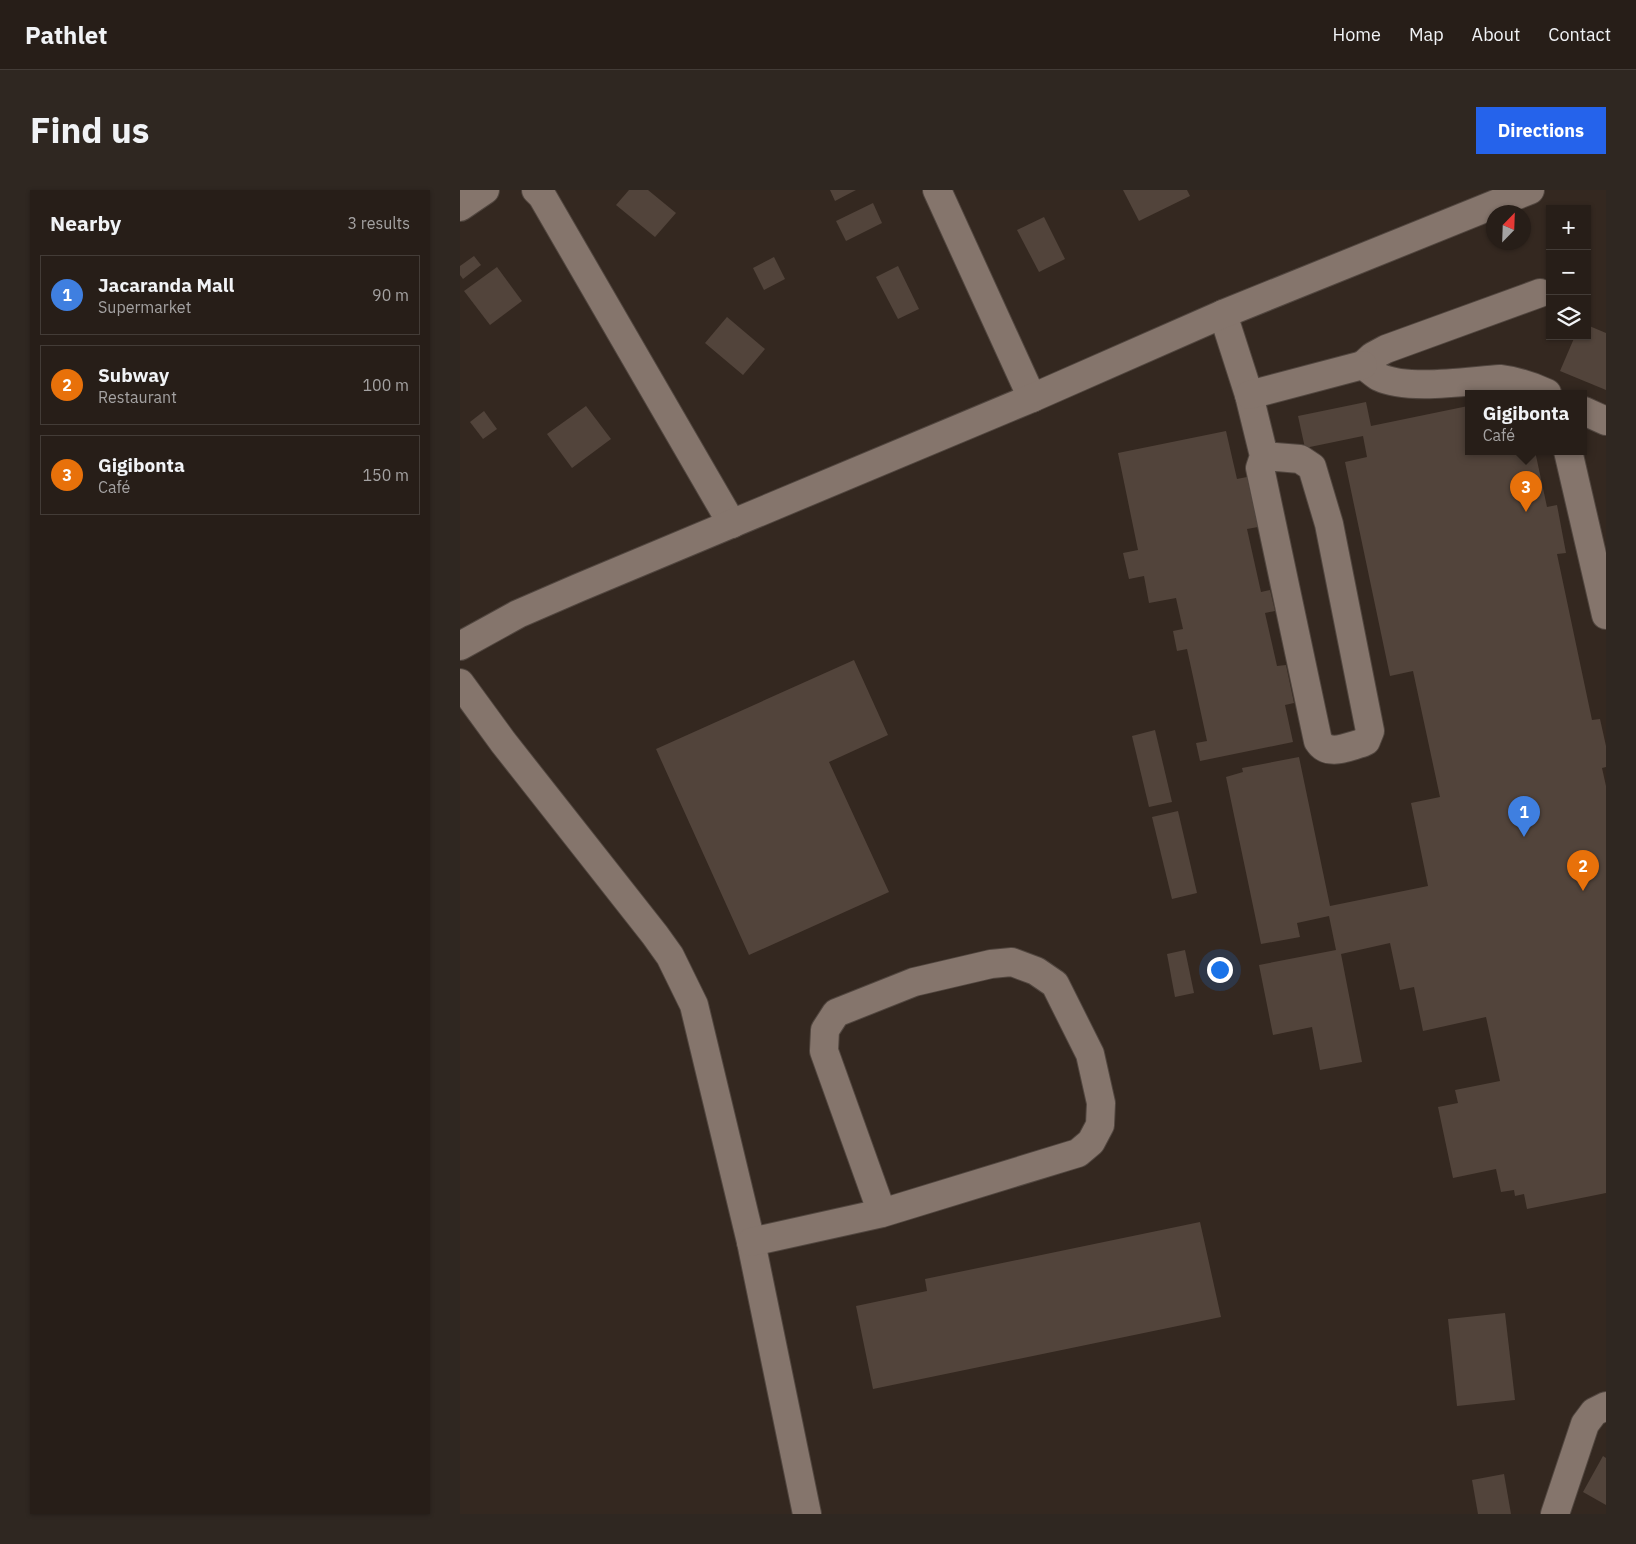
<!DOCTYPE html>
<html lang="en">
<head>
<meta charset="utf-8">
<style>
  body { margin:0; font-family:"IBM Plex Sans",sans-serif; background:#2f2721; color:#f1f3f6 }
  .controls { position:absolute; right:15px; top:15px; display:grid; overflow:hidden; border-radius:0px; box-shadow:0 1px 4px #0004 }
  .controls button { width:45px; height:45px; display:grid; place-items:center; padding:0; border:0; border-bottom:1px solid #433c37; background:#271e18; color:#f1f3f6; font:25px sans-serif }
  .compass { position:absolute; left:1026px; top:15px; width:45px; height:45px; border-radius:50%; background:#271e18; box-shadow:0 1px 4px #0004; rotate:23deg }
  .you { position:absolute; left:759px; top:779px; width:18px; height:18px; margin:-12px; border:4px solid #fff; border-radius:50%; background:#1a73e8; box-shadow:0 0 0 8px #1a73e833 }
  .badge { display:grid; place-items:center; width:32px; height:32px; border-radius:50%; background:#2563eb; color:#fff; font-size:16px; font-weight:700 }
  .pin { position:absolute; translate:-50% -41px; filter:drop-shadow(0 1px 2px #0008) }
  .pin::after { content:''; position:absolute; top:26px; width:18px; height:15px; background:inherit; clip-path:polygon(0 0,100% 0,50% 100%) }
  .popup { position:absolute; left:1005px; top:200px; width:122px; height:65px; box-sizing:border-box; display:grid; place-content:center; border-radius:0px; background:#271e18; filter:drop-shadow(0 1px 4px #0005); font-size:16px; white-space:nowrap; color:#a4a2a2 }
  .popup b { font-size:19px; color:#f1f3f6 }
  .popup::after { content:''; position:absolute; left:50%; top:100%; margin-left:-10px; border:10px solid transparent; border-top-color:#271e18 }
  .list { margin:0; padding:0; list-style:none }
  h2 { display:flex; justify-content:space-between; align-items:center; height:65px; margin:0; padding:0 20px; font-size:21px }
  h2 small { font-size:16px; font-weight:400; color:#a4a2a2 }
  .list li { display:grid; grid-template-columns:32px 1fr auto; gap:15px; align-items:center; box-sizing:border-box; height:80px; margin:0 10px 10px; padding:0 10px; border:1px solid #433c37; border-radius:0px }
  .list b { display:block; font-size:19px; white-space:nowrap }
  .list p { margin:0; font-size:16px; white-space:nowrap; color:#a4a2a2 }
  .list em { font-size:16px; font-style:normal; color:#a4a2a2 }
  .icon { flex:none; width:28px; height:28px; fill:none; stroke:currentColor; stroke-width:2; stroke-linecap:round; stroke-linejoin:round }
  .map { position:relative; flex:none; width:1146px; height:1324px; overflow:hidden; border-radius:0px }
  header { display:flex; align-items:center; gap:30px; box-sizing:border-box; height:70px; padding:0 25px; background:#271e18; border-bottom:1px solid #433c37 }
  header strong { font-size:24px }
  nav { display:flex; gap:28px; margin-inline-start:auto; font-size:18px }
  .intro { display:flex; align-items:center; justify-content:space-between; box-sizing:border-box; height:120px; padding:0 30px }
  h1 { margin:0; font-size:35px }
  .button { padding:12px 22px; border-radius:0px; background:#2563eb; color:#fff; font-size:18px; font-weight:700 }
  main { display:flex; gap:30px; padding:0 30px }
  aside { flex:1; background:#271e18; border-radius:0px; box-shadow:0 1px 4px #0004 }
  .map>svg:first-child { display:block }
  .building { fill:#52443b }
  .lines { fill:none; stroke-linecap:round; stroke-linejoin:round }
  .minor-casing { stroke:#51463f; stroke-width:30 }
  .minor { stroke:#85756c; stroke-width:28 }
</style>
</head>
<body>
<header>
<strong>Pathlet</strong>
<nav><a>Home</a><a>Map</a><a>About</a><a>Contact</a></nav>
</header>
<div class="intro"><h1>Find us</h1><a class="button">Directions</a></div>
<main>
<aside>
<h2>Nearby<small>3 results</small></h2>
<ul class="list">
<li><span class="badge" style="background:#3f7fe0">1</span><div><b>Jacaranda Mall</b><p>Supermarket</p></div><em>90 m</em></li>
<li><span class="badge" style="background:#e8710a">2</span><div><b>Subway</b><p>Restaurant</p></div><em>100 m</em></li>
<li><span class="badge" style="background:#e8710a">3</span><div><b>Gigibonta</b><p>Café</p></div><em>150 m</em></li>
</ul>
</aside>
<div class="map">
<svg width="1146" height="1324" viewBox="0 0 1146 1324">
  <rect width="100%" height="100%" fill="#342820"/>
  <!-- building -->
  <g class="building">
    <polygon points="169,0 188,0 216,23 195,47 156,15"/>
    <polygon points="370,0 396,0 375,11"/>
    <polygon points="663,0 727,0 730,6 679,31"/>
    <polygon points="413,13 422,33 386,51 376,31"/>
    <polygon points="584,27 605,69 579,82 557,40"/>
    <polygon points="14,66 21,75 3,89 0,85 0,76"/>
    <polygon points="314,67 325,89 304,100 293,78"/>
    <polygon points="438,76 459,119 438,129 416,87"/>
    <polygon points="37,77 62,111 30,135 4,101"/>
    <polygon points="267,127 305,159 283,185 245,153"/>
    <polygon points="1127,135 1146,143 1146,200 1100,181 1115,146 1127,146"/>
    <polygon points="906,212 911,236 1008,216 1008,261 1075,261 1087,317 1097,315 1106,363 1097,364 1132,530 1140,529 1146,556 1146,577 1142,578 1146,596 1146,1003 1067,1019 1064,1004 1055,1006 1054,1000 1041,1002 1036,979 993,988 978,917 998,913 995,900 1040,891 1026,827 963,841 954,797 940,800 930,753 881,764 902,872 860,880 852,837 813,845 799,775 876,760 869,726 837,733 840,747 801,754 766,587 783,582 782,578 839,567 870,716 968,696 951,613 980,607 953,481 930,486 885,272 907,267 903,246 845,258 838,226"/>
    <polygon points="126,216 151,249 112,278 87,244"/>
    <polygon points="24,221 37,239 23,249 10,232"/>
    <polygon points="766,241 777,289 787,287 798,337 787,339 801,402 810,400 815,421 805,423 817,476 826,475 834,513 825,515 833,552 740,571 736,553 747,551 727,459 717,461 713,441 723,439 716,408 689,413 684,386 669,389 663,363 678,360 658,263"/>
    <polygon points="394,470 428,545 369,572 429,702 289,765 196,559"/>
    <polygon points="695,540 712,612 689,617 672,546"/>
    <polygon points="718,621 737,703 712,709 692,627"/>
    <polygon points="725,760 734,803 715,807 707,764"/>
    <polygon points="740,1032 761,1127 413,1199 396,1116 467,1101 465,1089"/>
    <polygon points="1045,1123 1055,1210 997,1216 988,1129"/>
    <polygon points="1143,1266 1146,1268 1146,1315 1123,1302"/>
    <polygon points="1044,1284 1051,1324 1018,1324 1012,1290"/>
  </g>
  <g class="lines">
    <!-- minor casing -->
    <g class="minor-casing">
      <g id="minor">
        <polyline points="76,0 82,6 272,334"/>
        <polyline points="477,0 572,208"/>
        <polyline points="0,17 25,0"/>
        <path d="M1080,103L926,159L913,166L903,175C909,179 914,184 919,187C948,201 1008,191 1040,189C1056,191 1072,196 1087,203"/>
        <path d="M763,124L789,205L804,266L800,278L858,551C868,567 887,557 902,553L906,551L910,541L869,334L852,277L840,269L804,266"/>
        <polyline points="789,205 903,175"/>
        <polyline points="1124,221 1146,231"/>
        <polyline points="1108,261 1146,425"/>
        <polyline points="0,456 58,424 118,398 572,208 763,124 1070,0"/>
        <polyline points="0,493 43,552 195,745 210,766 234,815 291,1052 347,1324"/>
        <polyline points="291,1052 422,1023 618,963 631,952 640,935 641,913 630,864 595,794 576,781 552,772 531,774 454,792 376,823 365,840 364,861 422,1023"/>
        <polyline points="1095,1324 1125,1234 1134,1222 1146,1216"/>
      </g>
    </g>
    <!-- minor -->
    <use href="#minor" class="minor"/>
  </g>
</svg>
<div class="controls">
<button>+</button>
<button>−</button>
<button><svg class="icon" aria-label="layers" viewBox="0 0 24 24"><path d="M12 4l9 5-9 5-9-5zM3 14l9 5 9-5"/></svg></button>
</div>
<svg class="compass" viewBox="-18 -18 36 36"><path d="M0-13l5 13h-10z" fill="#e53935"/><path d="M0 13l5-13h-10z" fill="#a4a2a2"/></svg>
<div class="you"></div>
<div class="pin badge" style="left:1064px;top:647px;background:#3f7fe0">1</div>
<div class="pin badge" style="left:1123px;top:701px;background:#e8710a">2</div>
<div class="pin badge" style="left:1066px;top:322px;background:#e8710a">3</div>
<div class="popup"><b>Gigibonta</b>Café</div>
</div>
</main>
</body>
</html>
